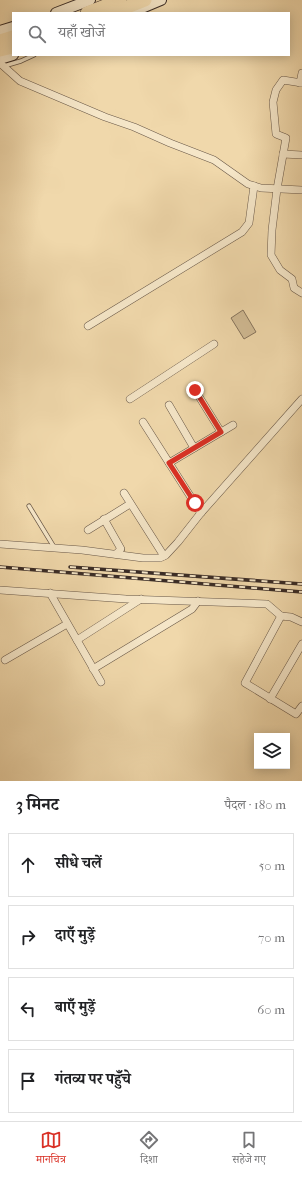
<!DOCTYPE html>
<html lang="hi">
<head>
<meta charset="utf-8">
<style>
  body { margin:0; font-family:"IM FELL French Canon","Noto Serif Devanagari",serif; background:#f6f6f6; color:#202124 }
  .controls { position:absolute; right:12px; bottom:12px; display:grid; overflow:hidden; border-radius:0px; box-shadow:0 2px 10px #0003 }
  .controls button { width:36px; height:36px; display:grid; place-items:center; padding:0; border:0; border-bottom:1px solid #e0e0e0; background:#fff; color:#202124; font:20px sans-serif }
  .stop { position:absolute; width:12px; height:12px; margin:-9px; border:3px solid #d93025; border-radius:50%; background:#fff }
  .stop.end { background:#d93025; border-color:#fff; box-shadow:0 1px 4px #0008 }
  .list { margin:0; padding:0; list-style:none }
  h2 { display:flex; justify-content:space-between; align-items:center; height:52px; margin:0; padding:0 16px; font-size:17px }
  h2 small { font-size:13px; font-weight:400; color:#757577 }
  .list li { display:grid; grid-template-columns:26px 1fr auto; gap:12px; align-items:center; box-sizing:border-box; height:64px; margin:0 8px 8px; padding:0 8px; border:1px solid #e0e0e0; border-radius:0px }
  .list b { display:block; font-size:15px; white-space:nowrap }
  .list em { font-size:13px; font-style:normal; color:#757577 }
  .icon { flex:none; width:22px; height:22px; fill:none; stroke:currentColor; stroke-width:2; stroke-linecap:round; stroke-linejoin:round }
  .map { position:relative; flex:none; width:302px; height:781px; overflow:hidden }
  .search { position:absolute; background:#fff; box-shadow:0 2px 10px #0003; left:12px; right:12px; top:12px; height:44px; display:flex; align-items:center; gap:10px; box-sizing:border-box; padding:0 14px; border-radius:0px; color:#757577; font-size:15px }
  .sheet { height:340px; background:#fff }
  nav { display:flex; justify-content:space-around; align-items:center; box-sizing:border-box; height:56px; border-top:1px solid #e0e0e0; background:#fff; font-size:11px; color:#757577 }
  nav a { display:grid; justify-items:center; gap:2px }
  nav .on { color:#d93025 }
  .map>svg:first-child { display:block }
  .green { fill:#d1bb94; stroke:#86745d }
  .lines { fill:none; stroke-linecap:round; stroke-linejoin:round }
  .lane-casing { stroke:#685747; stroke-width:5 }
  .street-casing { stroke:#685747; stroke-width:8 }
  .secondary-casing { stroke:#3a2c26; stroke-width:12 }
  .highway-casing { stroke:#3a2c26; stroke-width:14 }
  .lane { stroke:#f5e6c8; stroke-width:3.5 }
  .street { stroke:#f5e6c8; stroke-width:7 }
  .secondary { stroke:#f5e6c8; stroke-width:10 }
  .highway { stroke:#f0d8ab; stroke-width:13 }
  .rail-casing { stroke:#3a2c26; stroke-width:3.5 }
  .rail { stroke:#f5e6c8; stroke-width:2; stroke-dasharray:6; stroke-linecap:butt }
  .route { stroke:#d93025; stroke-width:5 }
</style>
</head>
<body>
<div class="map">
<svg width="302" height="781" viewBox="0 0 302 781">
  <rect width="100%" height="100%" fill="#f0d8ab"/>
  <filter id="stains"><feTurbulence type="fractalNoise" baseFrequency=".005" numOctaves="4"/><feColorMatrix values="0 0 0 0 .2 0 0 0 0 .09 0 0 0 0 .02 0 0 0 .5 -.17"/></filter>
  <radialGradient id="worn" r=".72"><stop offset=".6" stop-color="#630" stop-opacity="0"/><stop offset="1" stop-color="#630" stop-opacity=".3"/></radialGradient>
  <!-- green -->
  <polygon class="green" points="243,310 256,332 244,339 231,318"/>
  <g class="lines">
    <!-- lane casing -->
    <g class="lane-casing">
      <g id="lane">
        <polyline points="4,66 21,61 34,55"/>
        <polyline points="29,506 54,547"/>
      </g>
    </g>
    <!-- street casing -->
    <g class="street-casing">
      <g id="street">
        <polyline points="0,63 20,81 105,117 134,127 170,143 214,160 248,184 261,188 302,190"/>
        <polyline points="300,83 302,73"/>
        <polyline points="302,83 283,80 276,90 273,102 276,134 286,138 277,189 272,230 271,255 280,270 292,279 294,288 302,293"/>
        <polyline points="283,154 302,155"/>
        <polyline points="88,326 242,232 249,223 254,186"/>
        <polyline points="195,390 221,432"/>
        <polyline points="130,399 214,344"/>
        <polyline points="169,405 194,448"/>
        <polyline points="143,422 201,513"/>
        <polyline points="169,463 233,425"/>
        <polyline points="124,493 164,556"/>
        <polyline points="104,519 121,549 116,554"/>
        <polyline points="88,530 130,504"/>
        <polyline points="0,544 82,550 143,558 160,558 166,555 178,542 200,514 302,399"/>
        <polyline points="0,590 126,599 267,604 281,616"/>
        <polyline points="50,593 101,682"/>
        <polyline points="302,622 291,617 281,616 245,683 296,714 302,706"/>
        <polyline points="77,640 141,599"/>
        <polyline points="5,660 67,624"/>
        <polyline points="93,669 192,609 198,601"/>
        <polyline points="270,699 302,644"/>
      </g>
    </g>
    <!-- secondary casing -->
    <g class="secondary-casing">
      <g id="secondary">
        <polyline points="56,13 90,0"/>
        <polyline points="130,13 161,0"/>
        <polyline points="0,31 13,27"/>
        <polyline points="0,59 13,55"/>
      </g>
    </g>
    <!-- highway casing -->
    <g class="highway-casing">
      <g id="highway">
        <polyline points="87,13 120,0"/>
        <polyline points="112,13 145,0"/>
        <polyline points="0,41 13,37"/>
        <polyline points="0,50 13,47"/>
      </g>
    </g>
    <!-- lane -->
    <use href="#lane" class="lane"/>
    <!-- street -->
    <use href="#street" class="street"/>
    <!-- secondary -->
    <use href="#secondary" class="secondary"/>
    <!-- highway -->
    <use href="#highway" class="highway"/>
    <!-- rail casing -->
    <g class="rail-casing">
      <g id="rail">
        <polyline points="0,567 302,592"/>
        <polyline points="70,567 302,584"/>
      </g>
    </g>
    <!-- rail -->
    <use href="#rail" class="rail"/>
  </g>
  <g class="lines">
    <!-- route -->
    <polyline class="route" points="195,390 221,432 169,463 195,503"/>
  </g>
  <rect width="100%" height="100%" filter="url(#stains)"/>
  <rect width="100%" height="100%" fill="url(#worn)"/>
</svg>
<div class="controls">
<button><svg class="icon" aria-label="layers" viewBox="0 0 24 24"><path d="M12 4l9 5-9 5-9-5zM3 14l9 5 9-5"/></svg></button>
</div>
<div class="stop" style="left:195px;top:503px"></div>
<div class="stop end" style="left:195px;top:390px"></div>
<div class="search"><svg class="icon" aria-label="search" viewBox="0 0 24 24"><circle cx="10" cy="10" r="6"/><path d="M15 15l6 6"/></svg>यहाँ खोजें</div>
</div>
<section class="sheet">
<h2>3 मिनट<small>पैदल · 180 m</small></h2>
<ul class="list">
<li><svg class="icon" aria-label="ahead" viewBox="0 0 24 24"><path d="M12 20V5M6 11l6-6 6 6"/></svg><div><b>सीधे चलें</b></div><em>50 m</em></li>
<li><svg class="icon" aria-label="right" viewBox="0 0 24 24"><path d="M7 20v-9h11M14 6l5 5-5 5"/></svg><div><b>दाएँ मुड़ें</b></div><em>70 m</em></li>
<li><svg class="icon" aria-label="left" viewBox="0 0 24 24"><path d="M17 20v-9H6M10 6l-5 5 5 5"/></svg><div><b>बाएँ मुड़ें</b></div><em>60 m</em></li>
<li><svg class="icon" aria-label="arrive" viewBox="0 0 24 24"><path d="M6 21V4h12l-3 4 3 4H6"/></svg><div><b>गंतव्य पर पहुँचे</b></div></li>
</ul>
</section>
<nav>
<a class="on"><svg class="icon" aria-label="map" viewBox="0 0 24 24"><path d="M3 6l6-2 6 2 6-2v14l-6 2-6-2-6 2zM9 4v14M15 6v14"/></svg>मानचित्र</a>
<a><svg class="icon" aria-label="directions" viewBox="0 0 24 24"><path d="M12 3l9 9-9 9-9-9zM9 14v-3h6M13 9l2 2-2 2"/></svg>दिशा</a>
<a><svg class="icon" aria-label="saved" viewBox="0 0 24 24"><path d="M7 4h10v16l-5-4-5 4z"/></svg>सहेजे गए</a>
</nav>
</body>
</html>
